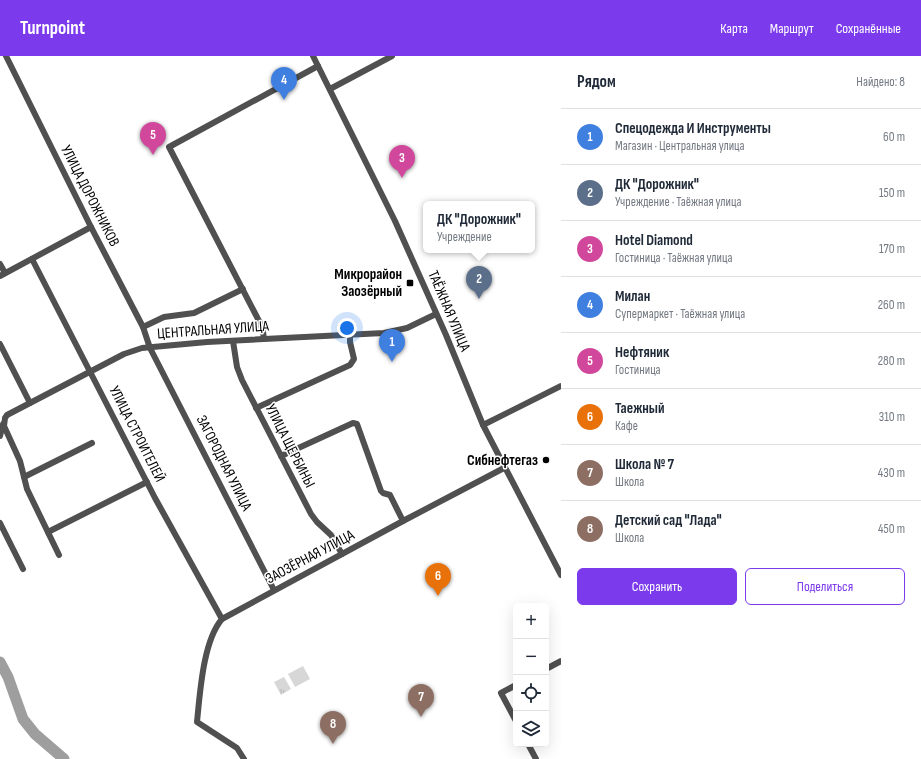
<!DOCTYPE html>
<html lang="ru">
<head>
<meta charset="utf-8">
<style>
  body { margin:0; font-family:"Sofia Sans Condensed",sans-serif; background:#f6f6f7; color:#1f2937 }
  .controls { position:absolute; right:12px; bottom:12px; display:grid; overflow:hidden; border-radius:6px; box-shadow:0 4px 16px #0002 }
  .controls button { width:36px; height:36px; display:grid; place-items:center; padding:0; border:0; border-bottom:1px solid #e0e1e3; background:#fff; color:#1f2937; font:20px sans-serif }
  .you { position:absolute; left:347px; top:272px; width:14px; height:14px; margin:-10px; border:3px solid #fff; border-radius:50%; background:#1a73e8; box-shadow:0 0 0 6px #1a73e833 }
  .badge { display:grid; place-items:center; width:26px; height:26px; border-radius:50%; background:#7c3aed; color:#fff; font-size:13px; font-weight:700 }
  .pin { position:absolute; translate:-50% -33px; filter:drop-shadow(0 1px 2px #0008) }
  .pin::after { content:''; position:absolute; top:21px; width:14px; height:12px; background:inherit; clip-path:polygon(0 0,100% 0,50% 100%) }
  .popup { position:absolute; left:423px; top:145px; width:112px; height:52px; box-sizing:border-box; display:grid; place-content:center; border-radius:6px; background:#fff; filter:drop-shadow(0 1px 3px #0005); font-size:13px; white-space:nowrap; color:#747a83 }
  .popup b { font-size:15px; color:#1f2937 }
  .popup::after { content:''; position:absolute; left:50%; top:100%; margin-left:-8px; border:8px solid transparent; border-top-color:#fff }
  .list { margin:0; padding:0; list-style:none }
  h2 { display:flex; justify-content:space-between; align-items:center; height:52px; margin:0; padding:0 16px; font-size:17px }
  h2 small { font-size:13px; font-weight:400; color:#747a83 }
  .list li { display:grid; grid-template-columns:26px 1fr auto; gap:12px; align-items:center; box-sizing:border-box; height:56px; padding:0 16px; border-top:1px solid #e0e1e3 }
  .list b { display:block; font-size:15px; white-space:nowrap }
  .list p { margin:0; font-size:13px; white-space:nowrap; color:#747a83 }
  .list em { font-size:13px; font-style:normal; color:#747a83 }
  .actions { display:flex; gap:8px; padding:12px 16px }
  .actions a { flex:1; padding:9px 0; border:1px solid #7c3aed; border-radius:6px; text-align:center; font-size:14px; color:#7c3aed }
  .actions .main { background:#7c3aed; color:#fff }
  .icon { flex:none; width:22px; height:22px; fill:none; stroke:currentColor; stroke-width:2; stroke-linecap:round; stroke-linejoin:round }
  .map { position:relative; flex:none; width:561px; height:703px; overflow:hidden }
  header { display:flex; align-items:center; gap:24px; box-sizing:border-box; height:56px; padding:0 20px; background:#7c3aed; color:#fff }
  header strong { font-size:19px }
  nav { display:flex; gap:22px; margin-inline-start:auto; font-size:14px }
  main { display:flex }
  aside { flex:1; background:#fff }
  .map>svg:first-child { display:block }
  .park { fill:url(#park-tufts) }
  .pitch { fill:#d7d7d7 }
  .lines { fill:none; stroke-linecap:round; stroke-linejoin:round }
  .river { stroke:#9e9e9e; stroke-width:11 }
  .minor { stroke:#505050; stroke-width:6 }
  .poi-dot { fill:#000; stroke:#fff; stroke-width:1.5 }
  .labels { text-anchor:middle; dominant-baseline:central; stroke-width:3; stroke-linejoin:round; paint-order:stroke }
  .street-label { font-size:15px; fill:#000; stroke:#fff }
  .poi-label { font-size:15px; font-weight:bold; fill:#000; stroke:#fff; text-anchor:end }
</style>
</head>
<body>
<header>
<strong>Turnpoint</strong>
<nav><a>Карта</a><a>Маршрут</a><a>Сохранённые</a></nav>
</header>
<main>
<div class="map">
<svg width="561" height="703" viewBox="0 0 561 703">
  <defs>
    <pattern id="park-tufts" width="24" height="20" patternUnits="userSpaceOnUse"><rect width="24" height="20" fill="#d7d7d7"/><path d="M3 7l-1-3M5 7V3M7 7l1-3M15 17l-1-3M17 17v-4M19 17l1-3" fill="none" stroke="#b7b7b7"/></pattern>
  </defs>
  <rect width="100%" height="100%" fill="#fff"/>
  <!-- park -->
  <polygon class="park" points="284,621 291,633 281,639 274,626"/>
  <!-- pitch -->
  <polygon class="pitch" points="303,610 310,623 295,631 288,618"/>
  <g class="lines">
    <!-- river -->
    <polyline class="river" points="0,606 8,621 23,663 35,678 64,703"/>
    <!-- minor -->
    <g class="minor">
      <polyline points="6,0 91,171 143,271 150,292 274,534"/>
      <polyline points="313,0 395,165 446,279 483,369 561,519"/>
      <polyline points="330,33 392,0"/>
      <polyline points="32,203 155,442 222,563"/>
      <polyline points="0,208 5,217"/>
      <polyline points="0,220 91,171"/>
      <polyline points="143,271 164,261 194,257 243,233"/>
      <polyline points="264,283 263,276 260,267 169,91 318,10"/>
      <polyline points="233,285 237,311 242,324 311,458 317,466 331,479 342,498"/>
      <polyline points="0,288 30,347"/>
      <polyline points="256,352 350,309 354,303 350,286 350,279"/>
      <polyline points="483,369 561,330"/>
      <polyline points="0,380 3,368"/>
      <polyline points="281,400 353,367 357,368 381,435 383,437 390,439 403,465"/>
      <polyline points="24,421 92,387"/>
      <polyline points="0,467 23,513"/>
      <polyline points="48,476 147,426"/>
      <polyline points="59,499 27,433 20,405 4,370 5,362 7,359 124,298 142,292 207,286 384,277 407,272 436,258"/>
      <polyline points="546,613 561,605"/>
      <polyline points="516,629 501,637 516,665"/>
      <polyline points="528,688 536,703"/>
      <path d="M244,703L237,692L197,666C200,637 203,585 222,563L403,465L504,412"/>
    </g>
  </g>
  <!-- markers -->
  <g class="poi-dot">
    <rect x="406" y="223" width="8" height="8" rx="2"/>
    <circle cx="546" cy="404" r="4"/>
  </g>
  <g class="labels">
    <!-- street labels -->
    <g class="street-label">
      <text transform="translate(90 140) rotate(63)">УЛИЦА ДОРОЖНИКОВ</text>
      <text transform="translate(449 255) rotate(67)">ТАЁЖНАЯ УЛИЦА</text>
      <text transform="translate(213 274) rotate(-4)">ЦЕНТРАЛЬНАЯ УЛИЦА</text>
      <text transform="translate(137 378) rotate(63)">УЛИЦА СТРОИТЕЛЕЙ</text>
      <text transform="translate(290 390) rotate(63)">УЛИЦА ЩЕРБИНЫ</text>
      <text transform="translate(224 407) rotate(63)">ЗАГОРОДНАЯ УЛИЦА</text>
      <text transform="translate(310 501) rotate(-28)">ЗАОЗЁРНАЯ УЛИЦА</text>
    </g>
    <!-- poi labels -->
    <g class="poi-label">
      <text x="402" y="218">Микрорайон<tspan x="402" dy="17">Заозёрный</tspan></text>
      <text x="538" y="404">Сибнефтегаз</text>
    </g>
  </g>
</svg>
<div class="controls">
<button>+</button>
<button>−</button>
<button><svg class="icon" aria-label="locate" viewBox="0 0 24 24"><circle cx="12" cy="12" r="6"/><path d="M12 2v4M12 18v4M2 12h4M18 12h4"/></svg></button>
<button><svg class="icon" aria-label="layers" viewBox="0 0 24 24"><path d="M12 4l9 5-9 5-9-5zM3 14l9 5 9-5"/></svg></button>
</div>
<div class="you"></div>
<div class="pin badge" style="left:392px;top:306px;background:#3f7fe0">1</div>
<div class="pin badge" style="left:479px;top:243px;background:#5c6f8a">2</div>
<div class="popup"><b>ДК &quot;Дорожник&quot;</b>Учреждение</div>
<div class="pin badge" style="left:402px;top:122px;background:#d1479c">3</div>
<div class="pin badge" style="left:284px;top:44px;background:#3f7fe0">4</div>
<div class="pin badge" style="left:153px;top:99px;background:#d1479c">5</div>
<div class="pin badge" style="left:438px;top:540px;background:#e8710a">6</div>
<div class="pin badge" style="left:421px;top:661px;background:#8d6e63">7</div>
<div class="pin badge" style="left:333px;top:688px;background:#8d6e63">8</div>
</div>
<aside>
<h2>Рядом<small>Найдено: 8</small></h2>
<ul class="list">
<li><span class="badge" style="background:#3f7fe0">1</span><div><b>Спецодежда И Инструменты</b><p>Магазин · Центральная улица</p></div><em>60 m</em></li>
<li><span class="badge" style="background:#5c6f8a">2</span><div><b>ДК &quot;Дорожник&quot;</b><p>Учреждение · Таёжная улица</p></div><em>150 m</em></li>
<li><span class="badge" style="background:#d1479c">3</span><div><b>Hotel Diamond</b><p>Гостиница · Таёжная улица</p></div><em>170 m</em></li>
<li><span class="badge" style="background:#3f7fe0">4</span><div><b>Милан</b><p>Супермаркет · Таёжная улица</p></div><em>260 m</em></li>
<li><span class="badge" style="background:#d1479c">5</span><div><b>Нефтяник</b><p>Гостиница</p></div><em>280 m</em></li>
<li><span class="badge" style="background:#e8710a">6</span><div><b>Таежный</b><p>Кафе</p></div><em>310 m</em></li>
<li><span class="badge" style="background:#8d6e63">7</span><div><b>Школа № 7</b><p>Школа</p></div><em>430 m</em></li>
<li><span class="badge" style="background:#8d6e63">8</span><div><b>Детский сад &quot;Лада&quot;</b><p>Школа</p></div><em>450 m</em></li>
</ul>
<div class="actions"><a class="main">Сохранить</a><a>Поделиться</a></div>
</aside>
</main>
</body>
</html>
